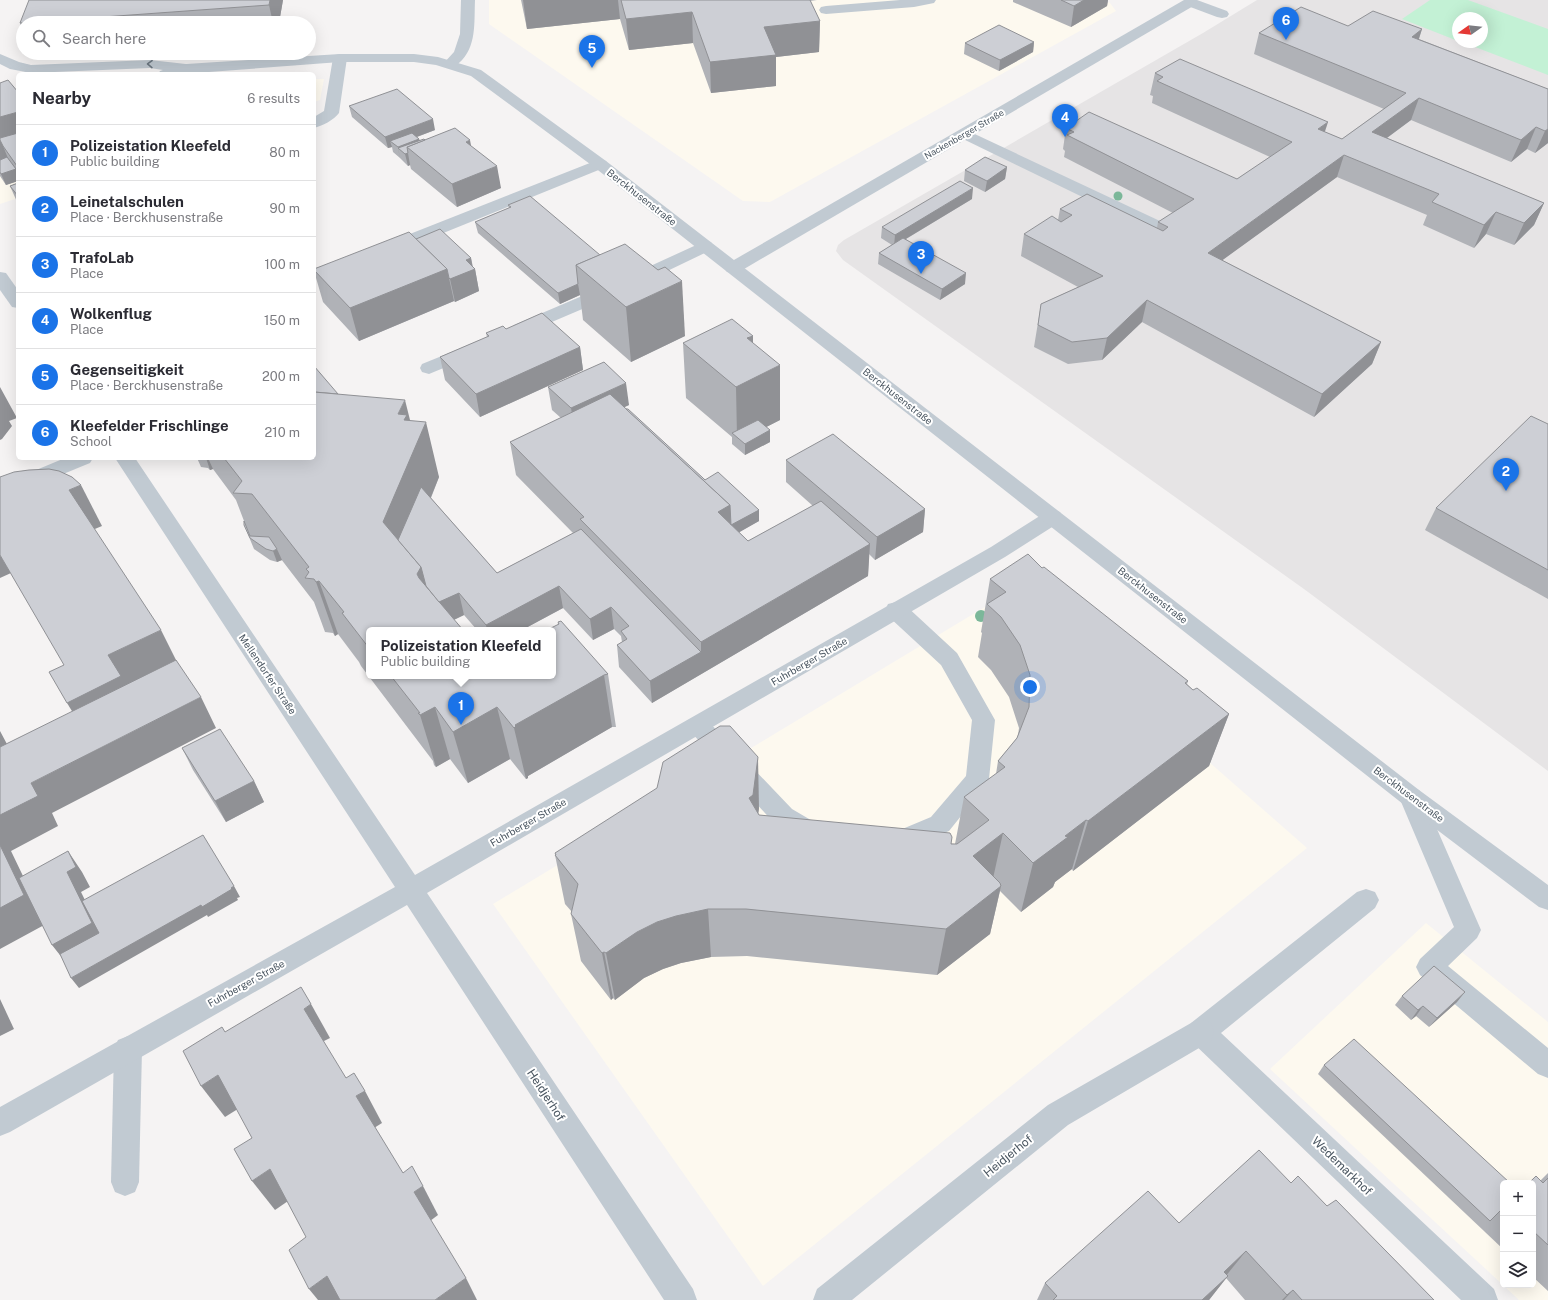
<!DOCTYPE html>
<html lang="en">
<head>
<meta charset="utf-8">
<style>
  body { margin:0; font-family:"Public Sans",sans-serif; background:#f7f7f7; color:#2b2b33 }
  .controls { position:absolute; right:12px; bottom:12px; display:grid; overflow:hidden; border-radius:6px; box-shadow:0 4px 16px #0002 }
  .controls button { width:36px; height:36px; display:grid; place-items:center; padding:0; border:0; border-bottom:1px solid #e1e1e2; background:#fff; color:#2b2b33; font:20px sans-serif }
  .compass { position:absolute; left:1452px; top:12px; width:36px; height:36px; border-radius:50%; background:#fff; box-shadow:0 4px 16px #0002; rotate:255deg }
  .you { position:absolute; left:1030px; top:687px; width:14px; height:14px; margin:-10px; border:3px solid #fff; border-radius:50%; background:#1a73e8; box-shadow:0 0 0 6px #1a73e833 }
  .badge { display:grid; place-items:center; width:26px; height:26px; border-radius:50%; background:#1a73e8; color:#fff; font-size:13px; font-weight:700 }
  .pin { position:absolute; translate:-50% -33px; filter:drop-shadow(0 1px 2px #0008) }
  .pin::after { content:''; position:absolute; top:21px; width:14px; height:12px; background:inherit; clip-path:polygon(0 0,100% 0,50% 100%) }
  .popup { position:absolute; left:366px; top:627px; width:190px; height:52px; box-sizing:border-box; display:grid; place-content:center; border-radius:6px; background:#fff; filter:drop-shadow(0 1px 3px #0005); font-size:13px; white-space:nowrap; color:#7c7c81 }
  .popup b { font-size:15px; color:#2b2b33 }
  .popup::after { content:''; position:absolute; left:50%; top:100%; margin-left:-8px; border:8px solid transparent; border-top-color:#fff }
  .list { margin:0; padding:0; list-style:none }
  h2 { display:flex; justify-content:space-between; align-items:center; height:52px; margin:0; padding:0 16px; font-size:17px }
  h2 small { font-size:13px; font-weight:400; color:#7c7c81 }
  .list li { display:grid; grid-template-columns:26px 1fr auto; gap:12px; align-items:center; box-sizing:border-box; height:56px; padding:0 16px; border-top:1px solid #e1e1e2 }
  .list b { display:block; font-size:15px; white-space:nowrap }
  .list p { margin:0; font-size:13px; white-space:nowrap; color:#7c7c81 }
  .list em { font-size:13px; font-style:normal; color:#7c7c81 }
  .icon { flex:none; width:22px; height:22px; fill:none; stroke:currentColor; stroke-width:2; stroke-linecap:round; stroke-linejoin:round }
  .map { position:relative; flex:none; width:1548px; height:1300px; overflow:hidden }
  .search { position:absolute; background:#fff; box-shadow:0 4px 16px #0002; left:16px; top:16px; width:300px; height:44px; display:flex; align-items:center; gap:10px; box-sizing:border-box; padding:0 14px; border-radius:22px; color:#7c7c81; font-size:15px }
  .panel { position:absolute; background:#fff; box-shadow:0 4px 16px #0002; left:16px; top:72px; width:300px; height:388px; border-radius:6px }
  .map>svg:first-child { display:block }
  .commercial { fill:#fdf9ef }
  .education { fill:#e6e4e5; fill-rule:evenodd }
  .green { fill:#c3f1d5 }
  .lines { fill:none; stroke-linecap:round; stroke-linejoin:round }
  .service { fill:#c1cad2; fill-rule:evenodd }
  .minor { fill:#c1cad2; fill-rule:evenodd }
  .tertiary { fill:#c1cad2; fill-rule:evenodd }
  .tree { fill:#7bb799 }
  .wall { fill:#b0b2b7 }
  .shaded-wall { fill:#909195 }
  .building { fill:#cdcfd5; stroke:#909195 }
  .oneway { stroke:#6e7983 }
  .labels { text-anchor:middle; dominant-baseline:central; stroke-width:4; stroke-linejoin:round; paint-order:stroke }
  .far-street-label { font-size:9px; fill:#4a5661; stroke:#fff }
  .street-label { font-size:10px; fill:#4a5661; stroke:#fff }
  .near-street-label { font-size:12px; fill:#4a5661; stroke:#fff }
</style>
</head>
<body>
<div class="map">
<svg width="1548" height="1300" viewBox="0 0 1548 1300">
  <rect width="100%" height="100%" fill="#f5f3f3"/>
  <!-- commercial -->
  <g class="commercial">
    <polygon points="489,0 1104,0 1110,3 1116,11 770,202 743,201 489,24"/>
    <polygon points="314,79 324,79 320,100 314,102"/>
    <polygon points="18,108 18,198 0,204 0,111"/>
    <polygon points="1013,590 1307,848 763,1286 493,904"/>
    <polygon points="1426,923 1548,1022 1548,1300 1519,1300 1503,1285 1533,1285 1533,1183 1503,1183 1503,1285 1270,1069"/>
  </g>
  <!-- education -->
  <path class="education" d="M1257,0H1548V771L1304,589L843,260L836,251L838,245L844,240L1203,33ZM1458,18H1482V42H1458Z"/>
  <!-- green -->
  <polygon class="green" points="1430,0 1468,0 1548,29 1548,75 1462,42 1482,42 1482,18 1458,18 1458,41 1402,19"/>
  <g class="lines">
    <!-- service -->
    <g class="service">
      <path d="M461,0H475C474,23 477,47 459,63C454,68 451,69 445,67L443,64L454,52L460,34Z"/>
      <polygon points="900,0 936,0 934,3 914,7 826,14 821,13 819,10 821,7 826,6"/>
      <polygon points="1185,0 1197,0 1227,11 1229,14 1227,17 1222,18 1217,17 1185,5 1183,2"/>
      <path d="M340,54L345,55L347,58L339,113C334,120 322,126 314,128V117L324,111L333,58L335,55Z"/>
      <polygon points="964,129 1177,229 1179,233 1177,237 1171,238 1165,237 959,137 956,134 959,131"/>
      <polygon points="600,159 606,161 608,164 606,167 394,253 388,254 382,253 380,249 382,245"/>
      <polygon points="705,241 711,242 713,246 711,250 634,287 526,333 520,335 514,333 511,329 514,325 622,279"/>
      <polygon points="469,345 475,347 478,351 475,355 429,374 422,372 420,368 422,364"/>
      <polygon points="896,602 904,604 957,653 995,720 989,779 985,786 949,831 897,852 888,849 885,842 888,835 931,817 966,776 972,720 941,665 888,616 885,610 888,604"/>
      <polygon points="698,716 706,719 792,809 821,826 824,833 821,840 812,843 803,840 774,823 690,731 687,725 690,719"/>
      <polygon points="1411,787 1419,790 1423,797 1481,930 1477,938 1448,966 1548,1048 1548,1078 1538,1074 1420,975 1416,967 1420,959 1454,927 1399,797 1403,790"/>
      <polygon points="1366,889 1375,892 1379,900 1375,908 1221,1033 1494,1289 1498,1300 1461,1300 1191,1041 1188,1032 1191,1023 1357,892"/>
      <polygon points="128,1036 138,1040 142,1049 139,1182 135,1192 125,1196 115,1192 111,1182 114,1049 118,1040"/>
    </g>
    <!-- minor -->
    <g class="minor">
      <polygon points="1184,0 1195,0 1197,2 1195,5 739,272 733,273 727,272 724,268 727,264"/>
      <polygon points="0,272 6,273 18,290 18,308 12,307 0,290"/>
      <polygon points="65,458 93,458 90,463 0,500 0,485"/>
      <polygon points="115,458 135,458 415,875 991,547 1046,512 1053,510 1060,512 1063,517 1060,522 1005,557 427,893 693,1289 697,1300 664,1300 407,905 10,1132 0,1136 0,1107 395,887"/>
      <polygon points="1201,1019 1211,1023 1214,1032 1211,1041 1068,1125 852,1300 813,1300 817,1289 1048,1105 1191,1023"/>
    </g>
    <!-- tertiary -->
    <polygon class="tertiary" points="0,54 19,62 31,65 150,60 186,64 340,54 414,54 438,57 481,70 606,161 1419,790 1548,885 1548,910 1539,907 1403,804 594,167 471,76 436,65 414,62 340,62 182,74 158,74 160,71 163,70 150,68 31,73 10,69 0,64"/>
  </g>
  <!-- trees -->
  <g class="tree">
    <circle cx="1118" cy="196" r="4.5"/>
    <circle cx="981" cy="616" r="6"/>
  </g>
  <!-- wall -->
  <g class="wall">
    <polygon points="283,0 279,23 23,23 23,31 20,23"/>
    <polygon points="521,0 817,0 810,1 820,21 819,52 776,57 776,86 711,93 693,43 629,50 620,19 527,29"/>
    <polygon points="1013,0 1108,0 1107,6 1071,27 1013,2"/>
    <polygon points="1348,26 1422,29 1419,39 1548,89 1548,143 1535,153 1527,149 1511,162 1411,120 1387,138 1544,203 1534,225 1514,245 1486,234 1474,248 1423,225 1427,215 1337,177 1222,260 1381,342 1372,364 1314,417 1142,322 1102,360 1068,364 1034,347 1041,304 1078,287 1021,256 1024,234 1058,220 1060,209 1157,228 1158,222 1173,213 1064,157 1065,151 1063,149 1066,128 1237,179 1270,157 1152,103 1153,96 1150,95 1155,73 1325,132 1342,139 1384,109 1254,54 1259,33"/>
    <polygon points="1034,42 1033,52 999,71 964,54 965,43"/>
    <polygon points="0,83 18,92 18,181 6,185 0,176"/>
    <polygon points="349,106 435,130 417,137 420,140 425,140 470,145 501,188 457,207 411,169 410,165 408,166 400,158 393,152 392,147 388,148 352,117"/>
    <polygon points="1007,167 1005,179 985,192 964,181 965,170"/>
    <polygon points="18,183 18,204 10,186"/>
    <polygon points="972,199 906,239 965,284 940,300 878,264 879,253 892,245 881,238 882,227"/>
    <polygon points="508,205 685,336 631,362 583,320 580,295 560,304 478,233 475,222 509,208"/>
    <polygon points="416,239 471,258 473,267 475,269 479,291 455,302 454,301 359,341 323,302 314,271 314,269"/>
    <polygon points="506,329 580,347 583,370 480,417 445,380 440,357 487,337 486,333"/>
    <polygon points="753,336 753,343 780,420 766,427 770,430 770,442 745,455 732,444 732,437 686,398 683,343"/>
    <polygon points="548,387 629,405 624,407 703,478 759,510 759,521 739,532 748,541 813,506 786,482 786,460 925,509 923,532 875,560 869,554 868,576 652,703 619,667 617,645 622,642 621,636 614,629 593,640 563,608 522,630 477,630 464,615 454,620 369,630 369,676 553,676 558,622 608,674 616,727 612,727 528,776 528,778 526,779 510,759 468,783 450,759 436,767 434,765 433,761 361,666 359,662 338,634 335,636 333,633 325,632 314,602 281,559 282,560 277,562 270,560 254,549 244,525 244,521 236,500 213,469 210,470 208,468 201,467 197,458 314,458 338,394 410,421 439,477 431,498 497,573 573,533 516,475 510,442 561,418 552,410"/>
    <polygon points="1548,424 1548,599 1425,530 1436,508"/>
    <polygon points="1042,568 1188,681 1187,684 1193,690 1229,714 1209,766 1073,871 1072,869 1055,882 1053,887 1021,912 1000,891 990,934 937,975 747,956 711,957 681,963 663,969 644,978 615,1000 613,998 611,1000 581,961 571,914 572,912 565,904 555,855 556,855 555,853 759,808 758,814 759,815 955,844 964,797 996,774 998,761 1017,738 1018,735 1019,728 1009,697 991,670 978,657 982,633 981,632 990,579"/>
    <polygon points="182,748 254,781 264,802 226,822 193,770"/>
    <polygon points="1402,996 1457,1002 1429,1027 1416,1016 1411,1020 1395,1005"/>
    <polygon points="1324,1065 1503,1183 1503,1249 1318,1074"/>
    <polygon points="1548,1173 1548,1291 1533,1277 1533,1183 1528,1183 1536,1176 1540,1181"/>
    <polygon points="1291,1183 1327,1206 1434,1300 1245,1300 1226,1278 1209,1300 1037,1300 1045,1283 1179,1223"/>
  </g>
  <!-- shaded-wall -->
  <g class="shaded-wall">
    <polygon points="270,0 283,0 279,23 273,23 269,5"/>
    <polygon points="523,0 618,0 620,19 527,29"/>
    <polygon points="1084,0 1108,0 1107,6 1071,27 1074,6"/>
    <polygon points="692,12 693,43 629,50 626,19"/>
    <polygon points="820,21 819,52 776,57 776,86 711,93 710,62 764,27"/>
    <polygon points="1422,29 1415,50 1412,37"/>
    <polygon points="1034,42 1033,52 999,71 1000,60"/>
    <polygon points="1419,98 1411,120 1365,154 1372,132"/>
    <polygon points="18,112 18,157 3,146 12,168 0,172 0,117"/>
    <polygon points="433,119 435,130 395,145 390,141 392,147 388,148 385,137"/>
    <polygon points="1328,122 1321,144 1318,129"/>
    <polygon points="1536,127 1527,149 1511,162 1521,140"/>
    <polygon points="1548,129 1548,143 1535,153 1545,131"/>
    <polygon points="419,139 421,148 407,147 410,165 408,166 405,154 398,148 400,158 398,147"/>
    <polygon points="470,140 474,162 466,142"/>
    <polygon points="1344,155 1337,177 1202,275 1208,253"/>
    <polygon points="497,166 501,188 457,207 452,184"/>
    <polygon points="1007,167 1005,179 985,192 987,181"/>
    <polygon points="16,169 18,174 18,181 6,185 1,174"/>
    <polygon points="973,188 972,199 894,246 895,235"/>
    <polygon points="1544,203 1534,225 1514,245 1524,223"/>
    <polygon points="1496,212 1486,234 1474,248 1484,225"/>
    <polygon points="471,258 473,270 475,269 479,291 455,302 450,279 466,260"/>
    <polygon points="447,269 454,301 359,341 350,308"/>
    <polygon points="966,273 965,284 940,300 942,289"/>
    <polygon points="682,281 685,336 631,362 626,307"/>
    <polygon points="578,284 580,295 560,304 558,293"/>
    <polygon points="1147,300 1142,322 1102,360 1107,338"/>
    <polygon points="753,336 753,378 780,365 780,420 741,440 737,437 736,387 747,338"/>
    <polygon points="1381,342 1372,364 1314,417 1322,394"/>
    <polygon points="580,347 583,370 480,417 476,394"/>
    <polygon points="626,383 629,405 575,431 571,408"/>
    <polygon points="0,387 17,418 9,421 12,426 2,439 0,440"/>
    <polygon points="405,400 416,444 426,422 439,477 403,566 383,522 398,414"/>
    <polygon points="770,430 770,442 745,455 745,444"/>
    <polygon points="206,458 208,458 213,469 210,470"/>
    <polygon points="81,485 102,526 90,531 69,490"/>
    <polygon points="730,505 759,510 759,521 731,537 718,512"/>
    <polygon points="925,509 923,532 875,560 877,537"/>
    <polygon points="870,544 868,576 652,703 650,681 701,652 701,642"/>
    <polygon points="277,549 282,560 277,562 273,551"/>
    <polygon points="0,555 11,573 0,578"/>
    <polygon points="421,567 459,593 464,615 434,629 417,574"/>
    <polygon points="319,581 338,634 335,636 316,582"/>
    <polygon points="559,586 563,608 522,630 487,630 486,625"/>
    <polygon points="611,607 614,629 593,640 590,619"/>
    <polygon points="161,630 181,670 91,742 67,703 108,655"/>
    <polygon points="604,675 612,727 528,776 528,778 526,779 514,728 515,725"/>
    <polygon points="201,697 216,728 52,813 58,826 11,851 46,924 0,949 0,815 31,783"/>
    <polygon points="435,707 450,759 436,767 420,715"/>
    <polygon points="497,707 510,759 468,783 453,732"/>
    <polygon points="1229,714 1209,766 1073,871 1088,821"/>
    <polygon points="0,731 24,776 0,788"/>
    <polygon points="758,757 759,808 754,845 749,798"/>
    <polygon points="254,781 264,802 226,822 215,801"/>
    <polygon points="1086,820 1072,869 1055,882 1053,887 1021,912 1033,863 1065,836"/>
    <polygon points="1003,833 992,883 973,856"/>
    <polygon points="68,851 82,872 90,887 81,892 106,943 67,964 52,945 67,872"/>
    <polygon points="234,886 240,897 237,898 238,900 208,917 207,915 79,988 71,978"/>
    <polygon points="1001,886 990,934 937,975 946,929"/>
    <polygon points="708,909 711,957 681,963 663,969 644,978 615,1000 606,953 637,932 657,922 676,916"/>
    <polygon points="604,952 613,998 611,1000 602,953"/>
    <polygon points="1465,992 1457,1002 1429,1027 1437,1018"/>
    <polygon points="0,999 14,1029 0,1036"/>
    <polygon points="311,1004 330,1038 322,1042 304,1009"/>
    <polygon points="1423,1006 1416,1016 1411,1020 1418,1010"/>
    <polygon points="218,1075 241,1107 225,1117 201,1086"/>
    <polygon points="365,1091 382,1123 374,1128 356,1096"/>
    <polygon points="270,1169 291,1199 275,1210 252,1181"/>
    <polygon points="423,1186 438,1215 430,1221 414,1192"/>
    <polygon points="1246,1251 1225,1277 1224,1272"/>
    <polygon points="327,1276 346,1300 318,1300 309,1289"/>
    <polygon points="1228,1276 1209,1300 1202,1300"/>
    <polygon points="466,1278 477,1300 435,1300"/>
    <polygon points="1293,1290 1284,1300 1282,1300 1287,1295"/>
  </g>
  <!-- building -->
  <g class="building">
    <polygon points="29,0 270,0 269,5 20,23"/>
    <polygon points="621,0 810,0 820,21 764,27 776,55 710,62 692,12 626,19"/>
    <polygon points="1061,0 1084,0 1074,6"/>
    <polygon points="1301,7 1348,26 1373,11 1422,29 1412,37 1548,89 1548,129 1545,131 1536,127 1521,140 1419,98 1372,132 1544,203 1524,223 1496,212 1484,225 1432,202 1439,194 1344,155 1208,253 1381,342 1322,394 1147,300 1107,338 1072,342 1038,325 1041,304 1103,276 1024,234 1052,216 1061,222 1072,215 1060,209 1087,194 1163,231 1168,227 1158,222 1194,199 1067,135 1074,132 1066,128 1089,112 1237,179 1292,142 1157,81 1163,77 1155,73 1180,59 1328,122 1318,129 1342,139 1406,93 1259,33"/>
    <polygon points="999,25 1034,42 1000,60 965,43"/>
    <polygon points="8,80 18,92 18,112 0,117 0,83"/>
    <polygon points="397,89 433,119 385,137 349,106"/>
    <polygon points="455,128 470,140 466,142 497,166 452,184 407,147"/>
    <polygon points="18,133 18,166 17,166 3,146 0,140 0,138"/>
    <polygon points="412,133 419,139 398,147 390,141"/>
    <polygon points="424,139 425,140 407,147 408,153 405,154 398,148"/>
    <polygon points="7,157 16,169 1,174 0,172 0,160"/>
    <polygon points="985,157 1007,167 987,181 965,170"/>
    <polygon points="960,181 973,188 895,235 882,227"/>
    <polygon points="18,183 18,196 10,186"/>
    <polygon points="530,196 600,255 576,265 578,284 558,293 475,222 511,207 508,205"/>
    <polygon points="440,229 471,258 466,260 475,269 450,279 449,278 447,269 416,239"/>
    <polygon points="409,232 447,269 350,308 314,270 314,269"/>
    <polygon points="903,238 966,273 942,289 879,253"/>
    <polygon points="625,244 658,270 665,267 682,281 626,307 576,265"/>
    <polygon points="542,313 580,347 476,394 440,357 489,336 486,333 503,326 506,329"/>
    <polygon points="732,319 753,336 747,338 780,365 736,387 683,343"/>
    <polygon points="604,362 626,383 571,408 548,387"/>
    <polygon points="314,366 338,394 314,392"/>
    <polygon points="314,392 405,400 398,414 407,415 404,420 426,422 383,522 421,567 417,574 419,578 463,630 369,630 369,648 342,613 344,612 319,581 316,582 314,579 305,578 309,572 306,569 309,567 252,494 233,493 242,481 224,458 314,458"/>
    <polygon points="610,394 730,505 718,512 748,541 821,501 870,544 701,642 580,519 584,517 510,442"/>
    <polygon points="626,409 628,409 703,478 705,480 718,472 759,510 731,525 730,505"/>
    <polygon points="1531,416 1548,424 1548,570 1436,508"/>
    <polygon points="758,420 770,430 745,444 732,433"/>
    <polygon points="833,434 925,509 877,537 786,460"/>
    <polygon points="49,469 59,471 72,477 81,485 69,490 161,630 108,655 121,676 67,703 49,672 64,665 0,555 0,477 14,472 29,470"/>
    <polygon points="421,487 497,573 581,529 701,652 650,681 617,645 627,639 621,631 629,626 611,607 590,619 559,586 486,625 459,593 439,602 426,586 421,567 398,540"/>
    <polygon points="244,521 250,536 269,537 277,549 273,551 266,549 250,538 244,525"/>
    <polygon points="1028,554 1042,568 1044,567 1188,681 1185,683 1193,690 1197,688 1229,714 1088,821 1086,820 1065,836 1068,837 1033,863 1003,833 973,856 1000,883 1001,886 946,929 746,909 708,909 676,916 657,922 637,932 606,953 604,952 602,953 571,914 578,884 555,855 556,855 555,853 657,788 663,762 720,726 730,726 758,757 753,795 749,798 759,815 950,833 952,837 951,844 957,844 989,820 964,797 1005,767 998,761 1017,738 1029,707 1030,675 1020,645 1001,617 987,604 1006,592 990,579"/>
    <polygon points="561,621 608,674 604,675 515,725 516,726 514,728 497,707 453,732 435,707 420,715 418,713 420,713 391,676 553,676 553,630 547,630 559,624 558,622"/>
    <polygon points="176,660 201,697 31,783 38,796 0,815 0,747"/>
    <polygon points="220,729 254,781 215,801 182,748"/>
    <polygon points="203,835 234,886 231,888 232,889 202,907 201,905 71,978 60,954 99,933 82,901"/>
    <polygon points="0,845 24,895 0,908"/>
    <polygon points="68,851 76,867 67,872 92,923 52,945 19,878"/>
    <polygon points="1434,966 1465,992 1437,1018 1423,1006 1418,1010 1402,996"/>
    <polygon points="301,987 311,1004 304,1009 346,1078 354,1073 365,1091 356,1096 403,1173 412,1166 423,1186 414,1192 466,1278 435,1300 340,1300 327,1276 309,1289 289,1250 306,1237 270,1169 252,1181 234,1149 252,1138 218,1075 201,1086 183,1051 222,1027 225,1032"/>
    <polygon points="1354,1039 1510,1183 1503,1183 1503,1208 1490,1221 1324,1065"/>
    <polygon points="1259,1150 1291,1183 1298,1176 1327,1206 1336,1200 1434,1300 1302,1300 1293,1290 1287,1295 1246,1251 1224,1272 1228,1276 1202,1300 1053,1300 1057,1296 1045,1283 1148,1191 1179,1223"/>
    <polygon points="1536,1176 1543,1183 1548,1178 1548,1245 1533,1231 1533,1183 1529,1183"/>
  </g>
  <!-- one-way arrows -->
  <defs><path id="oneway-chevron" d="M-2-3.5L2.5 0L-2 3.5" fill="none" stroke-width="1.6" stroke-linecap="round" stroke-linejoin="round"/></defs>
  <use class="oneway" href="#oneway-chevron" transform="translate(150 64) rotate(-179)"/>
  <g class="labels">
    <!-- far-street labels -->
    <g class="far-street-label">
      <text transform="translate(964 134) rotate(-30)">Nackenberger Straße</text>
    </g>
    <!-- street labels -->
    <g class="street-label">
      <text transform="translate(642 197) rotate(38)">Berckhusenstraße</text>
      <text transform="translate(898 396) rotate(38)">Berckhusenstraße</text>
      <text transform="translate(1153 595) rotate(38)">Berckhusenstraße</text>
      <text transform="translate(809 661) rotate(-30)">Fuhrberger Straße</text>
      <text transform="translate(268 674) rotate(56)">Mellendorfer Straße</text>
      <text transform="translate(1409 794) rotate(37)">Berckhusenstraße</text>
      <text transform="translate(528 822) rotate(-30)">Fuhrberger Straße</text>
      <text transform="translate(246 983) rotate(-29)">Fuhrberger Straße</text>
    </g>
    <!-- near-street labels -->
    <g class="near-street-label">
      <text transform="translate(546 1095) rotate(57)">Heidjerhof</text>
      <text transform="translate(1008 1156) rotate(-39)">Heidjerhof</text>
      <text transform="translate(1342 1166) rotate(44)">Wedemarkhof</text>
    </g>
  </g>
</svg>
<div class="controls">
<button>+</button>
<button>−</button>
<button><svg class="icon" aria-label="layers" viewBox="0 0 24 24"><path d="M12 4l9 5-9 5-9-5zM3 14l9 5 9-5"/></svg></button>
</div>
<svg class="compass" viewBox="-18 -18 36 36"><path d="M0-13l5 13h-10z" fill="#e53935"/><path d="M0 13l5-13h-10z" fill="#7c7c81"/></svg>
<div class="you"></div>
<div class="pin badge" style="left:461px;top:725px">1</div>
<div class="popup"><b>Polizeistation Kleefeld</b>Public building</div>
<div class="pin badge" style="left:1506px;top:491px">2</div>
<div class="pin badge" style="left:921px;top:274px">3</div>
<div class="pin badge" style="left:1065px;top:137px">4</div>
<div class="pin badge" style="left:592px;top:68px">5</div>
<div class="pin badge" style="left:1286px;top:40px">6</div>
<div class="search"><svg class="icon" aria-label="search" viewBox="0 0 24 24"><circle cx="10" cy="10" r="6"/><path d="M15 15l6 6"/></svg>Search here</div>
<section class="panel">
<h2>Nearby<small>6 results</small></h2>
<ul class="list">
<li><span class="badge">1</span><div><b>Polizeistation Kleefeld</b><p>Public building</p></div><em>80 m</em></li>
<li><span class="badge">2</span><div><b>Leinetalschulen</b><p>Place · Berckhusenstraße</p></div><em>90 m</em></li>
<li><span class="badge">3</span><div><b>TrafoLab</b><p>Place</p></div><em>100 m</em></li>
<li><span class="badge">4</span><div><b>Wolkenflug</b><p>Place</p></div><em>150 m</em></li>
<li><span class="badge">5</span><div><b>Gegenseitigkeit</b><p>Place · Berckhusenstraße</p></div><em>200 m</em></li>
<li><span class="badge">6</span><div><b>Kleefelder Frischlinge</b><p>School</p></div><em>210 m</em></li>
</ul>
</section>
</div>
</body>
</html>
